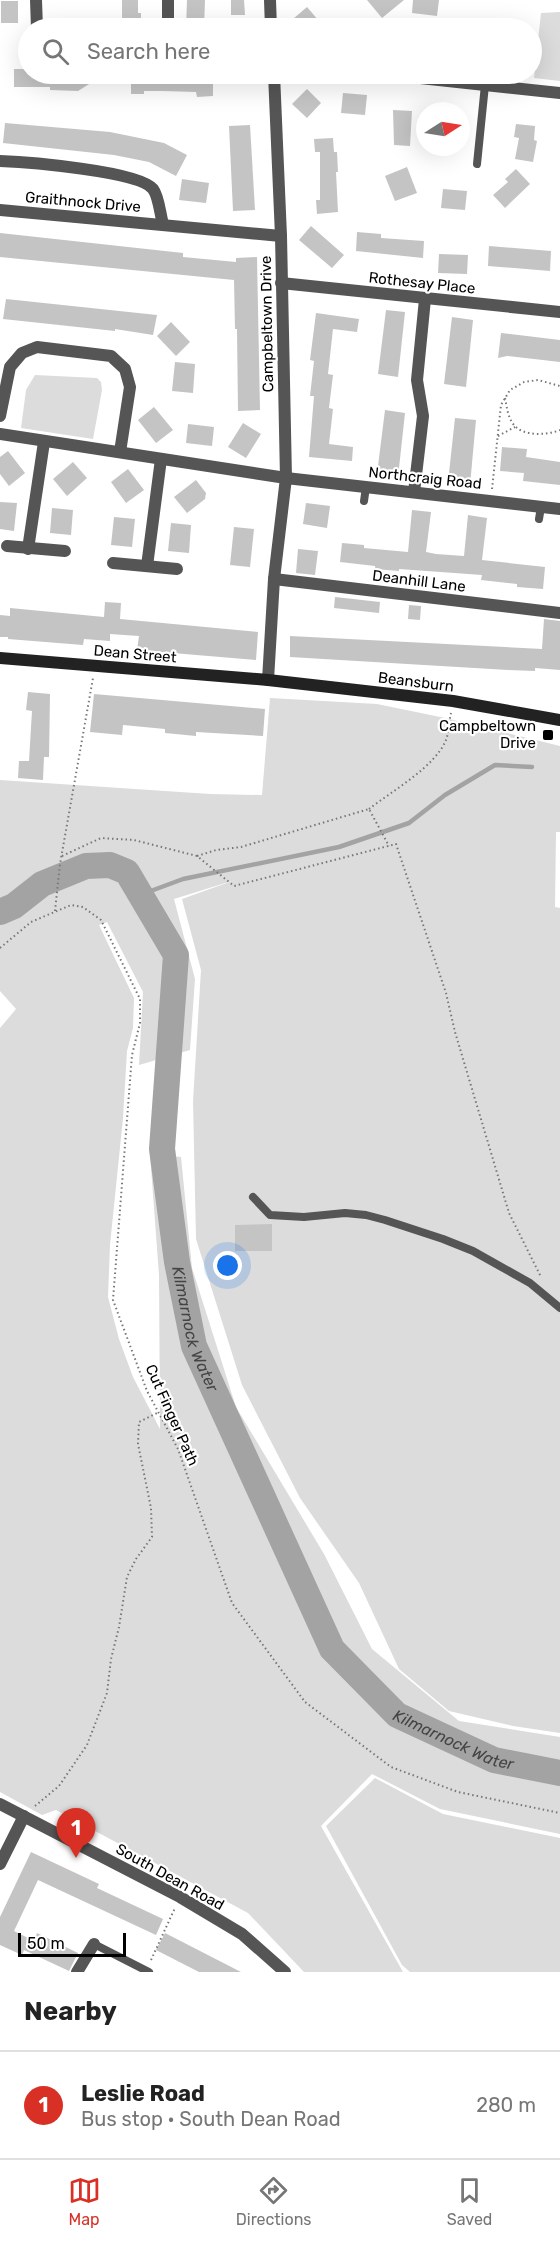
<!DOCTYPE html>
<html lang="en">
<head>
<meta charset="utf-8">
<style>
  body { margin:0; font-family:Rubik,sans-serif; background:#f2f2f2; color:#222 }
  .compass { position:absolute; left:416px; top:102px; width:54px; height:54px; border-radius:50%; background:#fff; box-shadow:0 6px 24px #0002; rotate:78deg }
  .scale { position:absolute; left:18px; bottom:15px; width:108px; box-sizing:border-box; padding-left:6px; border:3px solid #000; border-top:0; font-size:16px; line-height:21px; white-space:nowrap; color:#000; -webkit-text-stroke:4px #fff; paint-order:stroke }
  .you { position:absolute; left:228px; top:1266px; width:21px; height:21px; margin:-15px; border:4px solid #fff; border-radius:50%; background:#1a73e8; box-shadow:0 0 0 9px #1a73e833 }
  .badge { display:grid; place-items:center; width:39px; height:39px; border-radius:50%; background:#d93025; color:#fff; font-size:20px; font-weight:700 }
  .pin { position:absolute; translate:-50% -50px; filter:drop-shadow(0 2px 3px #0008) }
  .pin::after { content:''; position:absolute; top:32px; width:21px; height:18px; background:inherit; clip-path:polygon(0 0,100% 0,50% 100%) }
  .list { margin:0; padding:0; list-style:none }
  h2 { display:flex; justify-content:space-between; align-items:center; height:78px; margin:0; padding:0 24px; font-size:26px }
  h2 small { font-size:20px; font-weight:400; color:#767676 }
  .list li { display:grid; grid-template-columns:39px 1fr auto; gap:18px; align-items:center; box-sizing:border-box; height:108px; padding:0 24px; border-top:2px solid #e0e0e0 }
  .list b { display:block; font-size:22px; white-space:nowrap }
  .list p { margin:0; font-size:20px; white-space:nowrap; color:#767676 }
  .list em { font-size:20px; font-style:normal; color:#767676 }
  .icon { flex:none; width:33px; height:33px; fill:none; stroke:currentColor; stroke-width:2; stroke-linecap:round; stroke-linejoin:round }
  .map { position:relative; flex:none; width:560px; height:1972px; overflow:hidden }
  .search { position:absolute; background:#fff; box-shadow:0 6px 24px #0002; left:18px; right:18px; top:18px; height:66px; display:flex; align-items:center; gap:15px; box-sizing:border-box; padding:0 21px; border-radius:33px; color:#767676; font-size:22px }
  .sheet { height:186px; background:#fff }
  nav { display:flex; justify-content:space-around; align-items:center; box-sizing:border-box; height:84px; border-top:2px solid #e0e0e0; background:#fff; font-size:16px; color:#767676 }
  nav a { display:grid; justify-items:center; gap:3px }
  nav .on { color:#d93025 }
  .map>svg:first-child { display:block }
  .green { fill:#dcdcdc }
  .lines { fill:none; stroke-linecap:round; stroke-linejoin:round }
  .stream { stroke:#a3a3a3; stroke-width:4.5 }
  .river { stroke:#a3a3a3; stroke-width:26 }
  .building { fill:#c4c4c4 }
  .path { stroke:#777; stroke-width:2; stroke-dasharray:1.5 3; stroke-linecap:butt }
  .service { stroke:#555; stroke-width:8 }
  .minor { stroke:#555; stroke-width:12 }
  .secondary { stroke:#222; stroke-width:12 }
  .poi-dot { fill:#000; stroke:#fff; stroke-width:2 }
  .labels { text-anchor:middle; dominant-baseline:central; stroke-width:4.5; stroke-linejoin:round; paint-order:stroke }
  .street-label { font-size:15px; fill:#000; stroke:#fff }
  .poi-label { font-size:15px; fill:#000; stroke:#fff; text-anchor:end }
  .water-label { font-size:16px; font-style:italic; fill:#444; stroke:#fff }
</style>
</head>
<body>
<div class="map">
<svg width="560" height="1972" viewBox="0 0 560 1972">
  <rect width="100%" height="100%" fill="#fff"/>
  <!-- green -->
  <g class="green">
    <polygon points="560,12 560,81 534,78 541,13"/>
    <polygon points="35,375 97,378 101,382 102,390 93,439 21,428 26,390"/>
    <polygon points="270,698 377,704 445,718 560,746 560,832 556,832 555,907 560,908 560,1733 513,1726 449,1711 399,1669 359,1583 300,1498 242,1385 196,1239 193,1101 201,970 182,899 235,880 174,899 195,979 190,1050 139,1065 143,992 107,922 99,925 134,998 133,1028 127,1051 123,1118 110,1245 108,1297 119,1339 133,1377 160,1429 159,1275 150,1154 181,1157 192,1268 236,1407 324,1554 372,1649 459,1721 560,1737 560,1834 440,1809 372,1774 321,1826 403,1972 304,1972 248,1913 56,1810 42,1815 0,1792 0,1028 16,1009 0,991 0,780 210,794 262,795"/>
    <polygon points="375,1778 443,1814 560,1838 560,1972 410,1972 402,1965 326,1826"/>
  </g>
  <g class="lines">
    <!-- stream -->
    <polyline class="stream" points="140,895 183,879 339,847 409,823 445,795 495,765 532,767"/>
    <!-- river -->
    <path class="river" id="s1" d="M0,912L14,906L42,884L86,866L110,865L127,872L176,955L162,1149L177,1262L194,1346L332,1649L397,1715L494,1760L560,1773"/>
  </g>
  <!-- building -->
  <g class="building">
    <polygon points="122,0 138,0 138,13 141,13 141,28 122,28"/>
    <polygon points="187,0 205,0 204,28 186,28"/>
    <polygon points="231,0 244,0 245,15 231,15"/>
    <polygon points="367,0 404,0 382,18"/>
    <polygon points="413,0 439,0 437,16 412,13"/>
    <rect x="1" y="1" width="17" height="22"/>
    <polygon points="307,7 325,28 301,28 293,19"/>
    <polygon points="14,69 28,69 28,74 105,74 78,91 50,90 50,87 14,87"/>
    <polygon points="149,74 193,76 193,79 213,79 213,96 197,97 196,92 162,91 144,91 144,94 131,94 131,77 149,77"/>
    <polygon points="307,89 321,103 307,118 292,104"/>
    <polygon points="343,93 367,95 365,115 341,113"/>
    <polygon points="393,110 412,111 410,146 394,145"/>
    <polygon points="5,123 110,132 164,143 187,155 176,176 149,162 114,155 3,143"/>
    <polygon points="516,124 535,126 534,140 537,141 533,162 515,159 519,138 514,137"/>
    <polygon points="250,125 255,210 233,211 229,126"/>
    <polygon points="333,138 334,152 337,152 338,172 336,172 338,212 317,214 316,200 320,200 320,152 315,152 314,139"/>
    <polygon points="407,167 417,193 395,201 385,176"/>
    <polygon points="516,169 530,184 505,208 493,195 508,182 505,179"/>
    <polygon points="182,179 209,183 206,203 179,200"/>
    <polygon points="443,189 467,191 465,210 441,208"/>
    <polygon points="311,226 344,255 332,268 299,240"/>
    <polygon points="357,232 381,234 381,238 424,241 423,258 356,251"/>
    <polygon points="0,233 183,253 183,257 236,262 236,258 257,257 260,410 238,411 237,329 235,329 234,280 0,257"/>
    <polygon points="489,246 551,251 550,271 488,266"/>
    <polygon points="439,254 468,255 467,274 438,273"/>
    <polygon points="6,299 157,315 153,335 115,329 115,331 3,319"/>
    <polygon points="386,310 405,312 398,377 378,374"/>
    <polygon points="316,313 359,319 357,332 333,329 328,374 333,375 329,408 333,409 329,444 353,447 352,461 309,457 314,396 310,396 314,361 310,360"/>
    <polygon points="452,317 473,320 466,387 444,384"/>
    <polygon points="171,322 190,342 176,356 157,336"/>
    <polygon points="501,333 560,340 560,362 507,356 498,358"/>
    <polygon points="175,362 195,364 193,393 172,391"/>
    <polygon points="154,407 173,430 156,443 138,420"/>
    <polygon points="385,410 405,413 398,477 377,474"/>
    <polygon points="455,418 476,420 470,485 448,482"/>
    <polygon points="243,423 261,434 246,458 228,447"/>
    <polygon points="188,424 214,427 212,446 186,443"/>
    <polygon points="502,447 527,449 526,457 560,462 560,485 523,481 524,473 500,471"/>
    <polygon points="8,451 25,473 9,486 0,474 0,457"/>
    <polygon points="73,462 87,478 67,496 53,479"/>
    <polygon points="128,469 144,490 126,503 111,482"/>
    <polygon points="196,480 206,493 205,499 187,513 174,497"/>
    <polygon points="0,502 17,503 14,531 0,529"/>
    <polygon points="306,503 330,506 327,528 303,524"/>
    <polygon points="52,508 73,510 71,535 50,533"/>
    <polygon points="412,510 431,512 426,552 436,554 464,556 468,515 487,518 482,560 545,567 543,589 517,587 517,584 481,580 482,575 399,569 399,571 375,569 375,566 340,562 342,543 364,545 364,548 408,552"/>
    <polygon points="114,517 135,519 132,547 111,545"/>
    <polygon points="171,523 191,525 189,553 168,551"/>
    <polygon points="234,527 254,529 250,567 230,565"/>
    <polygon points="298,549 318,551 315,575 296,573"/>
    <polygon points="335,597 380,602 379,613 334,608"/>
    <polygon points="105,602 121,603 120,619 258,632 256,660 137,650 139,636 110,634 110,641 84,639 83,645 8,639 8,637 0,637 0,615 10,616 10,608 104,617"/>
    <polygon points="409,605 421,606 420,620 408,619"/>
    <polygon points="544,619 560,621 560,670 535,668 535,671 508,670 290,657 290,636 542,649"/>
    <polygon points="28,692 50,694 49,757 44,757 43,780 18,778 19,761 29,761 32,711 26,710"/>
    <polygon points="94,694 265,709 263,736 196,732 196,736 165,733 165,729 123,725 122,735 90,732"/>
    <polygon points="272,1224 272,1251 235,1251 235,1225"/>
    <polygon points="31,1852 99,1884 97,1888 163,1919 156,1935 38,1880 14,1931 34,1941 37,1933 78,1953 69,1971 24,1950 22,1955 0,1945 0,1917"/>
    <polygon points="165,1933 241,1972 199,1972 156,1950"/>
  </g>
  <g class="lines">
    <!-- path -->
    <g class="path">
      <path d="M505,398C507,408 508,418 514,425C524,437 548,435 560,430"/>
      <polyline points="498,436 515,427"/>
      <polyline points="492,489 501,405 510,390 524,382 538,380 560,386"/>
      <path d="M369,809C392,791 435,767 446,740C449,732 449,721 451,713"/>
      <polyline points="62,856 101,838 134,840 197,856 234,886 396,844 446,993 455,1032 509,1213 541,1277"/>
      <polyline points="197,856 216,850 241,847 369,809 389,846"/>
      <polyline points="55,911 60,864 93,678"/>
      <polyline points="0,948 31,922 71,905 83,907 101,920 140,999 140,1023 132,1055 113,1300 147,1391 178,1449 232,1603 305,1702 391,1767 458,1792 560,1813"/>
      <polyline points="35,1806 59,1786 87,1745 107,1693 111,1659 119,1627 127,1577 136,1559 152,1537 151,1508 138,1444 139,1422 157,1413"/>
      <polyline points="151,1960 175,1908"/>
    </g>
    <!-- service -->
    <g class="service">
      <polyline points="477,164 485,85"/>
      <polyline points="364,501 366,487"/>
      <polyline points="539,519 541,507"/>
      <polyline points="253,1197 270,1215 304,1217 345,1213 366,1215 385,1220 443,1239 473,1251 530,1283 560,1308"/>
      <polyline points="94,1944 149,1972"/>
    </g>
    <!-- minor -->
    <g class="minor">
      <polyline points="36,0 37,28"/>
      <polyline points="270,0 271,28"/>
      <polyline points="168,28 168,0"/>
      <polyline points="383,74 560,93"/>
      <path d="M0,161C26,162 139,171 153,189C159,197 160,214 163,224"/>
      <polyline points="0,210 281,236"/>
      <polyline points="281,283 560,312"/>
      <polyline points="0,416 10,367 22,353 37,347 111,356 125,369 130,387 120,452"/>
      <polyline points="0,434 286,478 560,509"/>
      <polyline points="414,492 423,416 417,380 425,299"/>
      <polyline points="7,546 65,551"/>
      <polyline points="28,549 44,442"/>
      <polyline points="113,563 177,569"/>
      <polyline points="147,566 161,459"/>
      <polyline points="274,579 560,613"/>
      <polyline points="268,680 274,579 286,478 281,236 274,74"/>
      <polyline points="0,1804 180,1897 242,1934 285,1972"/>
      <polyline points="0,1864 24,1816"/>
      <polyline points="77,1972 94,1944"/>
    </g>
    <!-- secondary -->
    <polyline class="secondary" points="0,658 268,680 453,701 560,720"/>
  </g>
  <!-- markers -->
  <rect class="poi-dot" x="542" y="729" width="12" height="12" rx="3"/>
  <g class="labels">
    <!-- street labels -->
    <g class="street-label">
      <text transform="translate(83 202) rotate(5)">Graithnock Drive</text>
      <text transform="translate(422 283) rotate(6)">Rothesay Place</text>
      <text transform="translate(267 324) rotate(-91)">Campbeltown Drive</text>
      <text transform="translate(425 478) rotate(6)">Northcraig Road</text>
      <text transform="translate(419 581) rotate(7)">Deanhill Lane</text>
      <text transform="translate(135 654) rotate(5)">Dean Street</text>
      <text transform="translate(416 682) rotate(7)">Beansburn</text>
      <text transform="translate(172 1415) rotate(66)">Cut Finger Path</text>
      <text transform="translate(170 1877) rotate(29)">South Dean Road</text>
    </g>
    <!-- poi labels -->
    <g class="poi-label">
      <text x="536" y="726">Campbeltown<tspan x="536" dy="17">Drive</tspan></text>
    </g>
    <!-- water labels -->
    <g class="water-label">
      <text stroke="none"><textPath href="#s1" startOffset="615">Kilmarnock Water</textPath></text>
      <text stroke="none"><textPath href="#s1" startOffset="1119">Kilmarnock Water</textPath></text>
    </g>
  </g>
</svg>
<svg class="compass" viewBox="-18 -18 36 36"><path d="M0-13l5 13h-10z" fill="#e53935"/><path d="M0 13l5-13h-10z" fill="#767676"/></svg>
<div class="scale">50 m</div>
<div class="you"></div>
<div class="pin badge" style="left:76px;top:1858px">1</div>
<div class="search"><svg class="icon" aria-label="search" viewBox="0 0 24 24"><circle cx="10" cy="10" r="6"/><path d="M15 15l6 6"/></svg>Search here</div>
</div>
<section class="sheet">
<h2>Nearby<small></small></h2>
<ul class="list">
<li><span class="badge">1</span><div><b>Leslie Road</b><p>Bus stop · South Dean Road</p></div><em>280 m</em></li>
</ul>
</section>
<nav>
<a class="on"><svg class="icon" aria-label="map" viewBox="0 0 24 24"><path d="M3 6l6-2 6 2 6-2v14l-6 2-6-2-6 2zM9 4v14M15 6v14"/></svg>Map</a>
<a><svg class="icon" aria-label="directions" viewBox="0 0 24 24"><path d="M12 3l9 9-9 9-9-9zM9 14v-3h6M13 9l2 2-2 2"/></svg>Directions</a>
<a><svg class="icon" aria-label="saved" viewBox="0 0 24 24"><path d="M7 4h10v16l-5-4-5 4z"/></svg>Saved</a>
</nav>
</body>
</html>
